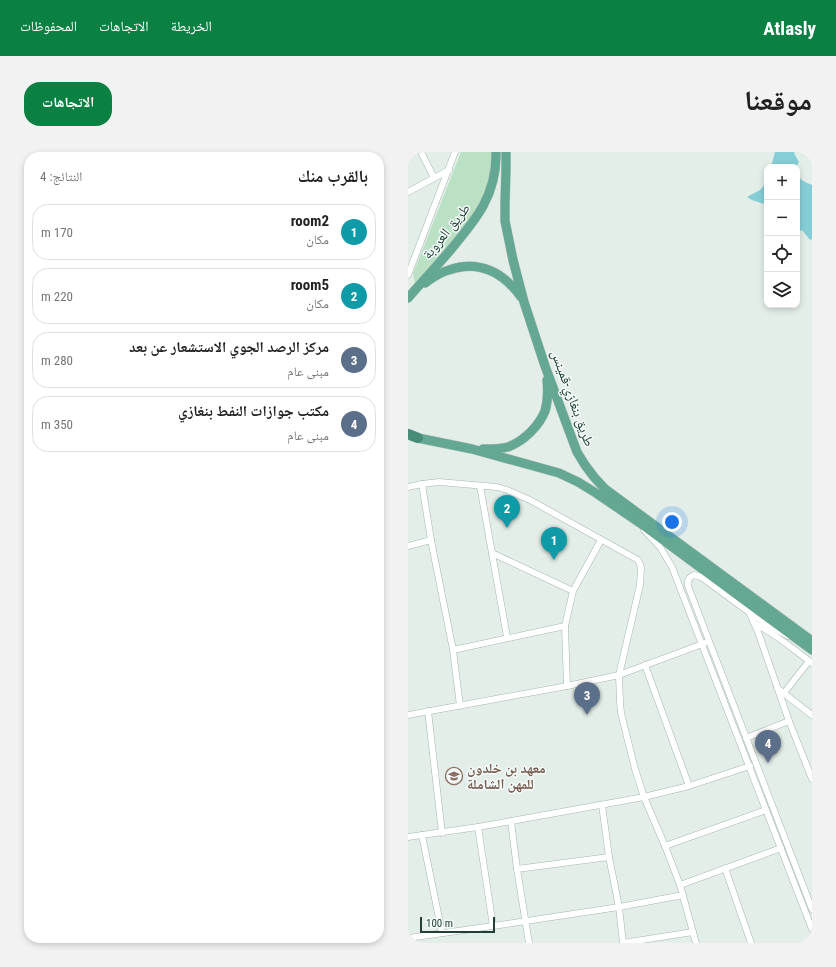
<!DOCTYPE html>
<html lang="ar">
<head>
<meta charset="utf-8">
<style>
  body { margin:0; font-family:"Roboto Condensed","Noto Naskh Arabic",sans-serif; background:#f2f2f2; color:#222; direction:rtl }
  .controls { position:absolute; right:12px; top:12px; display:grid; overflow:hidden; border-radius:8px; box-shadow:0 2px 6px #0003 }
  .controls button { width:36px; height:36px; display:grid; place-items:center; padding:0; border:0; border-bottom:1px solid #e0e0e0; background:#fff; color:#222; font:20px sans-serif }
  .scale { position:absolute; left:12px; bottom:10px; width:75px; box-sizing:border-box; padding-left:4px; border:2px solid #214137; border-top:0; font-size:11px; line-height:14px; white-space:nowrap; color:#214137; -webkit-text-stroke:3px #f4faf7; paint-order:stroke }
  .you { position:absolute; left:264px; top:370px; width:14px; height:14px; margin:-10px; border:3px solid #fff; border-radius:50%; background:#1a73e8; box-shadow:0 0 0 6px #1a73e833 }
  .badge { display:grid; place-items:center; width:26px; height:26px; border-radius:50%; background:#0b8043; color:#fff; font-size:13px; font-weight:700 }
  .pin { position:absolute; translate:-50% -33px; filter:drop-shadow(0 1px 2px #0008) }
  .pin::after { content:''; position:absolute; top:21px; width:14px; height:12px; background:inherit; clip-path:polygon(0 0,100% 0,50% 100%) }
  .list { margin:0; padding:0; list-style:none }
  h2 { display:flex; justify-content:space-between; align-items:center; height:52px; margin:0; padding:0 16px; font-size:17px }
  h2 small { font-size:13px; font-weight:400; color:#767676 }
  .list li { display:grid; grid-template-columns:26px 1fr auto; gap:12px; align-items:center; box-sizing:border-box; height:56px; margin:0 8px 8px; padding:0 8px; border:1px solid #e0e0e0; border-radius:16px }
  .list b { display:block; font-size:15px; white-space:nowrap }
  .list p { margin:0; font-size:13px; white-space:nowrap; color:#767676 }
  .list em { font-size:13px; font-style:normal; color:#767676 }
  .icon { flex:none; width:22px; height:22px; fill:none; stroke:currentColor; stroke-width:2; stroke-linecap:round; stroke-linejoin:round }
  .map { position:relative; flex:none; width:404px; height:791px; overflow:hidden; direction:ltr; border-radius:16px }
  header { display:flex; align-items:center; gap:24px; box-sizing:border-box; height:56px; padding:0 20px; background:#0b8043; color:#fff }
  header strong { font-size:19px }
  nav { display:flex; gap:22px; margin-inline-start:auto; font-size:14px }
  .intro { display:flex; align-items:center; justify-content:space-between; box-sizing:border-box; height:96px; padding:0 24px }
  h1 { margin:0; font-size:28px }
  .button { padding:10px 18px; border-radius:16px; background:#0b8043; color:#fff; font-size:14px; font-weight:700 }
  main { display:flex; gap:24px; padding:0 24px }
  aside { flex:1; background:#fff; border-radius:16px; box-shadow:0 2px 6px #0003 }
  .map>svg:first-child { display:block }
  .green { fill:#bae1c3 }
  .water { fill:#86ced7 }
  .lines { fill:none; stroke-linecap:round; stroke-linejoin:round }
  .minor-casing { stroke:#a5b7af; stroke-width:7 }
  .primary-casing { stroke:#c1cac7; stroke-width:10 }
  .trunk-casing { stroke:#c1cac7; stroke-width:11 }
  .minor { stroke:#fff; stroke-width:6 }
  .primary { stroke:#64a793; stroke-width:9 }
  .trunk { stroke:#478c79; stroke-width:10 }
  .labels { text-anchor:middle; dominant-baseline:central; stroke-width:3; stroke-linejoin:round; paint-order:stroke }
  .street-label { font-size:14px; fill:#214137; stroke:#f4faf7 }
  .education-label { font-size:14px; font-weight:bold; fill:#785e54; stroke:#f4faf7; text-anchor:start }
</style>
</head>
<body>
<header>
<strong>Atlasly</strong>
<nav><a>الخريطة</a><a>الاتجاهات</a><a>المحفوظات</a></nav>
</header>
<div class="intro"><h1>موقعنا</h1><a class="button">الاتجاهات</a></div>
<main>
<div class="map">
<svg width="404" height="791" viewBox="0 0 404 791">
  <rect width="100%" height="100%" fill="#e3eee8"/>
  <!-- green -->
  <path class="green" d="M53,0H83C84,9 84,19 82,27C70,67 34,100 7,131L5,122Z"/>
  <!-- water -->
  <g class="water">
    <polygon points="367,0 387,0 386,1 391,10 388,15 363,15"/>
    <polygon points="389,23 395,29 404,33 404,87 402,88 394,78 389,81"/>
    <polygon points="359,30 359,53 344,48 339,45 352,38"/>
  </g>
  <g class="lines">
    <!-- minor casing -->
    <g class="minor-casing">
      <g id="minor">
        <polyline points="13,0 26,26"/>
        <polyline points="0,40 41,18"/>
        <polyline points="0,123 47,0"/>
        <polyline points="14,332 23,388 45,498 52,554"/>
        <polyline points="72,334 99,485"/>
        <polyline points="0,335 14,332 31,330 89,335 99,338 122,348 230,408 232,412 233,416 232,433 211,523 212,550 213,561 227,617 236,645 257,694 272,733 288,791"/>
        <polyline points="236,378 252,395 264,415 404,777"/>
        <polyline points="0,394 23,388"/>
        <polyline points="84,401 165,439"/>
        <polyline points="342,462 350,480 381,569 404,627"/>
        <path d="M347,472C367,481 386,498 404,511"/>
        <path d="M380,484C348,468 322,445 293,425L286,423C281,425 279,429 280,434L301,489L404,757"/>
        <polyline points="45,498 157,474"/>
        <polyline points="237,513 281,634"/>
        <polyline points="159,534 157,474 165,439 193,388"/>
        <polyline points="369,536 404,563"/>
        <polyline points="376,541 401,509"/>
        <polyline points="20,559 34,681"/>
        <polyline points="0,563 159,534 211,523 297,491"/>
        <polyline points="338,586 381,569"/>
        <polyline points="194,653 201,705 211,755 215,791"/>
        <polyline points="103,669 109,717 121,791"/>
        <polyline points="70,675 85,774"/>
        <polyline points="14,683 34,781"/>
        <polyline points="0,685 70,675 236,645 281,634 342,614"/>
        <polyline points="257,694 358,658"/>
        <polyline points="317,716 343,791"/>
        <polyline points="109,717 201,705"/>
        <polyline points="272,733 373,696"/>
        <polyline points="0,786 85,774 211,755 275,743"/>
        <polyline points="215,791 285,780"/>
      </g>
    </g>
    <!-- primary casing -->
    <g class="primary-casing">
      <g id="primary">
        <polyline points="98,0 98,16 97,51 97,69 105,108 116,150 137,214 169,300 177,313 186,325 197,337 404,489"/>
        <path d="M17,131C24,126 33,120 41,118C71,107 96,121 113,145"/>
        <path d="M0,146C13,131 26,117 39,102C66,70 89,45 88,0"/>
        <polyline points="10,286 64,297 151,321 170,330 188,341 232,371 404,498"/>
        <path d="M75,297C83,297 92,297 100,295C116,289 131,274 137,259C140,249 140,238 139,228"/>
      </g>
    </g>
    <!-- trunk casing -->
    <g class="trunk-casing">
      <polyline id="trunk" points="0,282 10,286"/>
    </g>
    <!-- minor -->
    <use href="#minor" class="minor"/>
    <!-- primary -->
    <use href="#primary" class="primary"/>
    <!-- trunk -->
    <use href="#trunk" class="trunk"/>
  </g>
  <!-- icons -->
  <defs>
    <g id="school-ring" transform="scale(0.9)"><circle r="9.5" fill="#f4faf7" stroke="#8d6e63" stroke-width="1.5"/><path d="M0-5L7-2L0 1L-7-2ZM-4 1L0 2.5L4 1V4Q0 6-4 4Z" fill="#8d6e63"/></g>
  </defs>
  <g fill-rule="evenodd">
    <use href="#school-ring" x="46" y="624"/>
  </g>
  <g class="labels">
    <!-- street labels -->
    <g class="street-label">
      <text transform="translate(38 79) rotate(-51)">طريق العروبة</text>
      <text transform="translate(165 246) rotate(70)">طريق بنغازي-قمينس</text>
    </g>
    <!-- education labels -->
    <g class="education-label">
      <text x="59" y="616">معهد بن خلدون<tspan x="59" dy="16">للمهن الشاملة</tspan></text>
    </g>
  </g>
</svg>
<div class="controls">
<button>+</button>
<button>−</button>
<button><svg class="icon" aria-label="locate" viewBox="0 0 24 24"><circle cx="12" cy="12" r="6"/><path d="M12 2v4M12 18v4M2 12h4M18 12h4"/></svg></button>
<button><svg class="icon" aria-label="layers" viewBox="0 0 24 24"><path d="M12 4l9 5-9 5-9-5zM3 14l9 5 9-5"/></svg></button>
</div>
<div class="scale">100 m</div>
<div class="you"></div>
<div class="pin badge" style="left:146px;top:408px;background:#0f9aa8">1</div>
<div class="pin badge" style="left:99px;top:376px;background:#0f9aa8">2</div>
<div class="pin badge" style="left:179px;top:563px;background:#5c6f8a">3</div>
<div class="pin badge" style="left:360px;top:611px;background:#5c6f8a">4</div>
</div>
<aside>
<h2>بالقرب منك<small>النتائج: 4</small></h2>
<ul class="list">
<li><span class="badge" style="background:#0f9aa8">1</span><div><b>room2</b><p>مكان</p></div><em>170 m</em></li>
<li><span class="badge" style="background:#0f9aa8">2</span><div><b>room5</b><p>مكان</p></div><em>220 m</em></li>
<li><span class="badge" style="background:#5c6f8a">3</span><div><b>مركز الرصد الجوي الاستشعار عن بعد</b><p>مبنى عام</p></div><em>280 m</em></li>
<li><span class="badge" style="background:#5c6f8a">4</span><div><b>مكتب جوازات النفط بنغازي</b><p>مبنى عام</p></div><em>350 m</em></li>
</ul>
</aside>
</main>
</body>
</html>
